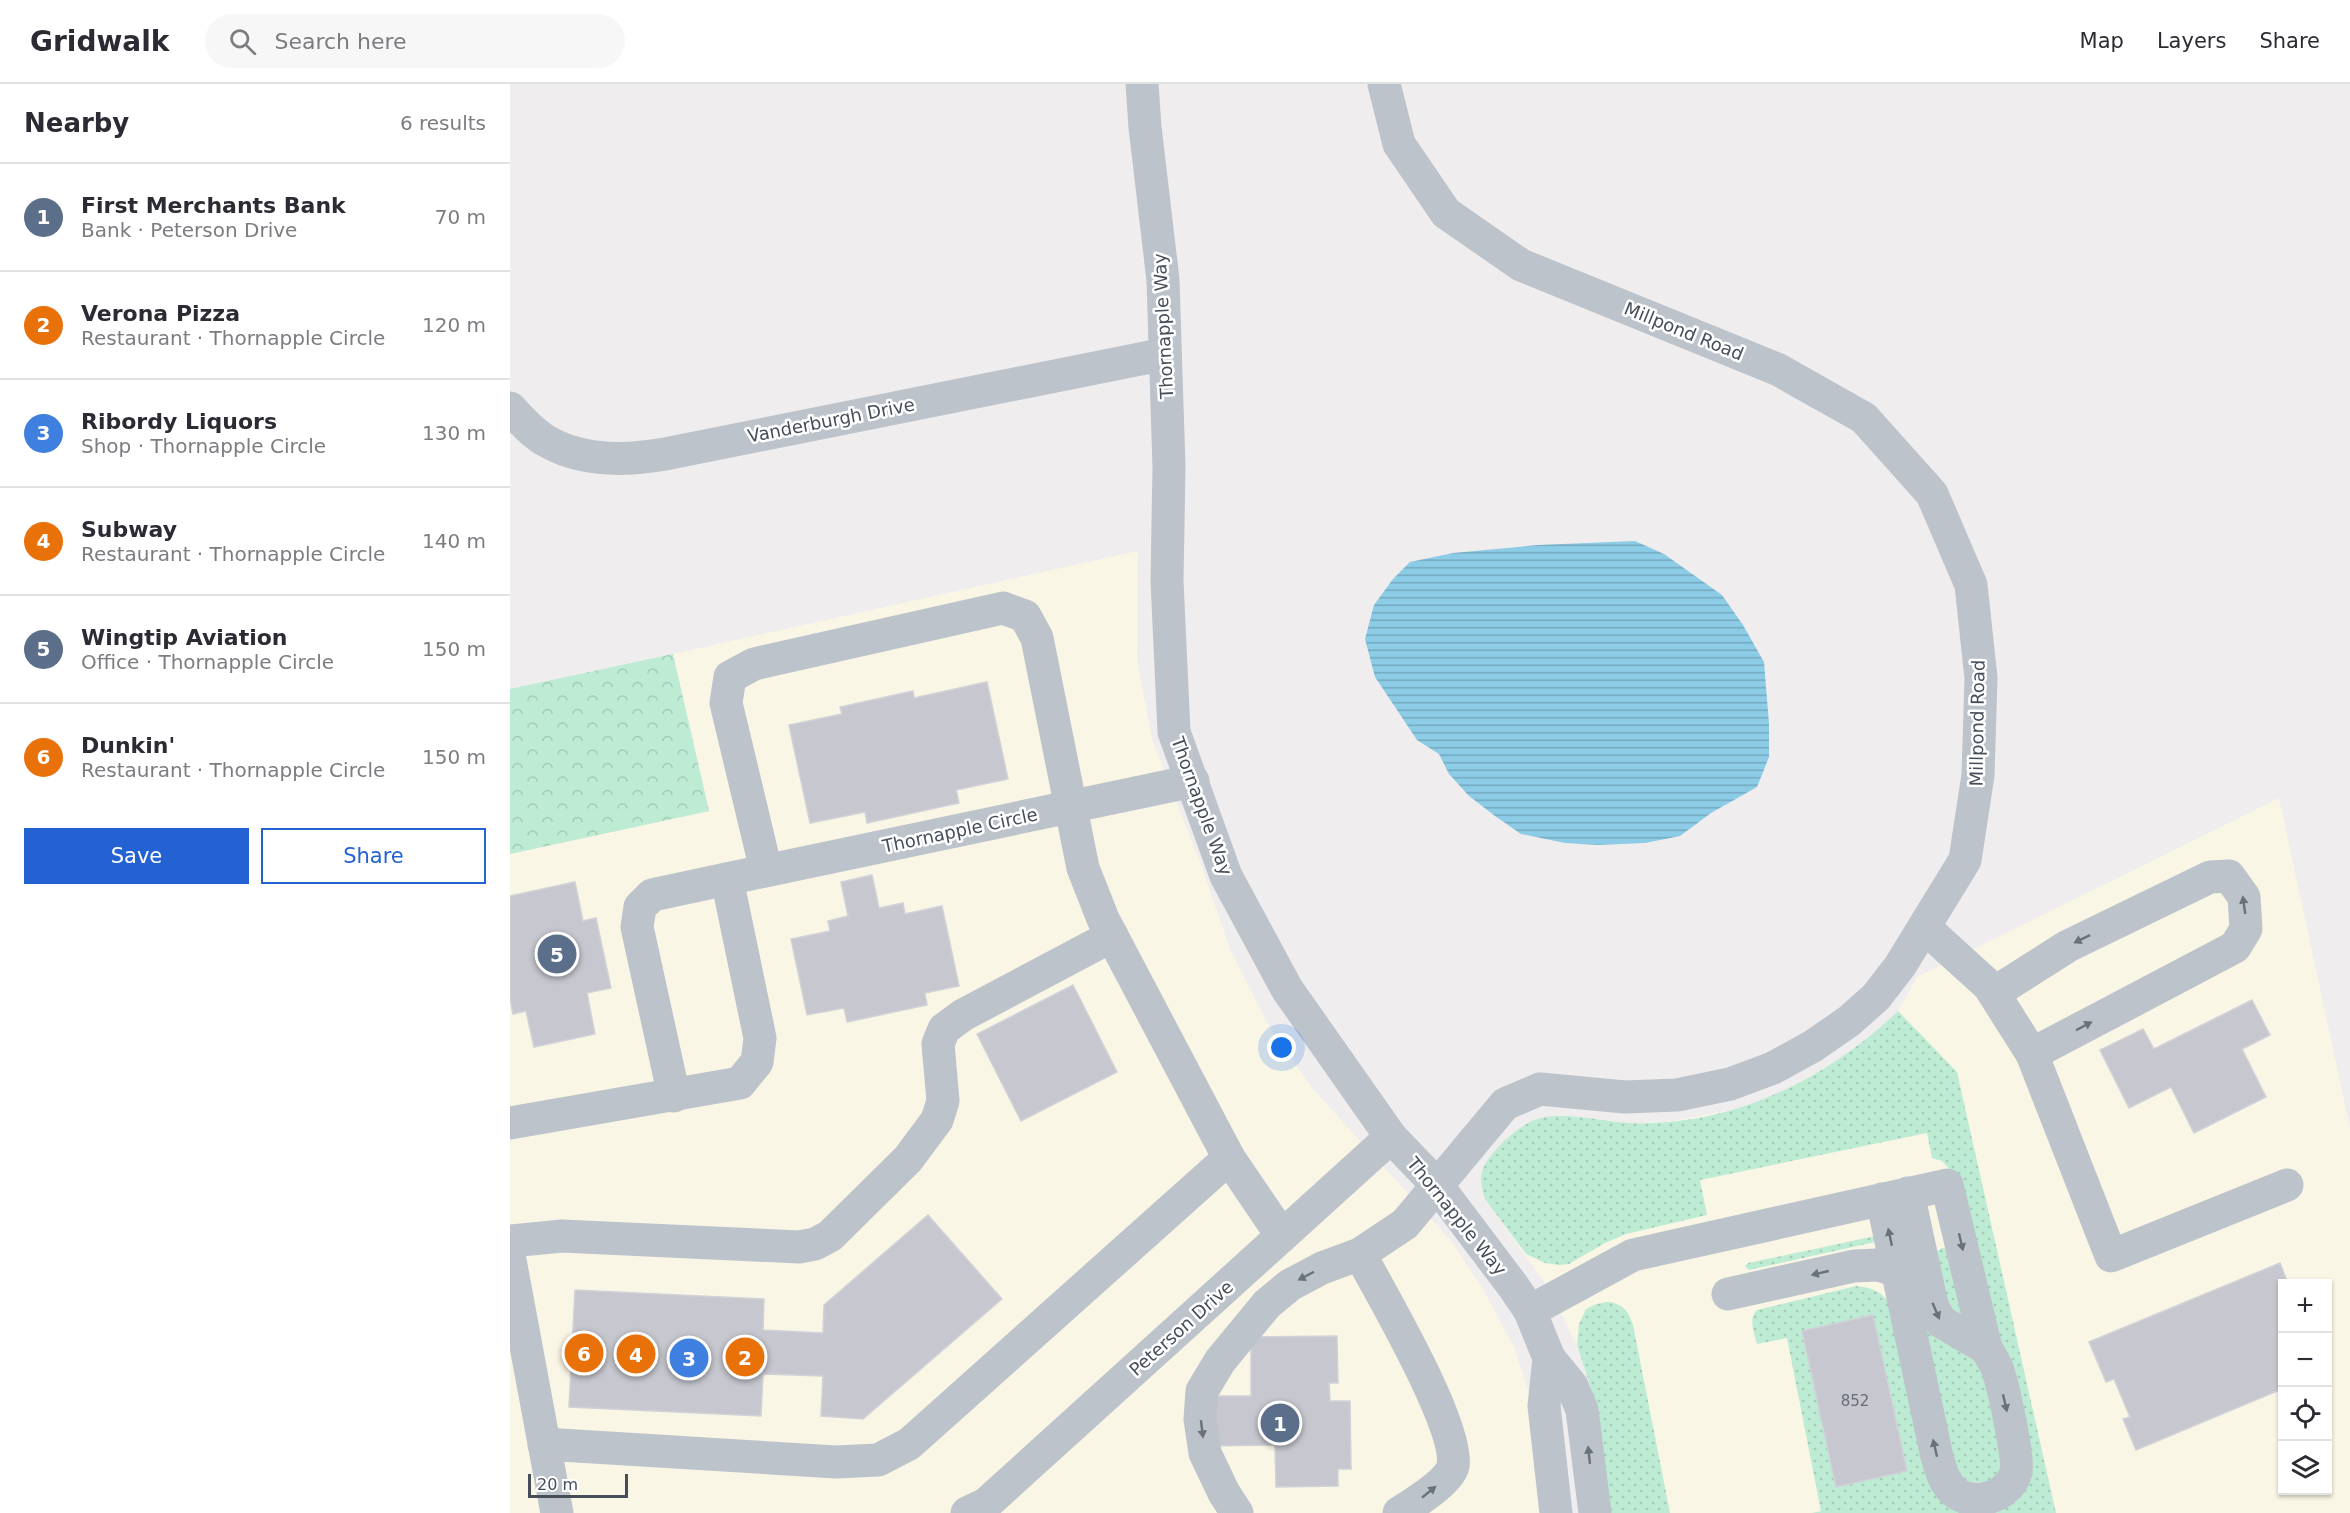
<!DOCTYPE html>
<html lang="en">
<head>
<meta charset="utf-8">
<style>
  body { margin:0; font-family:"DejaVu Sans",sans-serif; background:#f7f7f7; color:#2b2b33 }
  .controls { position:absolute; right:18px; bottom:18px; display:grid; overflow:hidden; border-radius:0px; box-shadow:0 2px 4px #0004 }
  .controls button { width:54px; height:54px; display:grid; place-items:center; padding:0; border:0; border-bottom:2px solid #e1e1e2; background:#fff; color:#2b2b33; font:30px sans-serif }
  .scale { position:absolute; left:18px; bottom:15px; width:100px; box-sizing:border-box; padding-left:6px; border:3px solid #464f59; border-top:0; font-size:16px; line-height:21px; white-space:nowrap; color:#464f59; -webkit-text-stroke:4px #fff; paint-order:stroke }
  .you { position:absolute; left:772px; top:964px; width:21px; height:21px; margin:-15px; border:4px solid #fff; border-radius:50%; background:#1a73e8; box-shadow:0 0 0 9px #1a73e833 }
  .badge { display:grid; place-items:center; width:39px; height:39px; border-radius:50%; background:#2462d3; color:#fff; font-size:20px; font-weight:700 }
  .pin { position:absolute; translate:-50% -50%; border:3px solid #fff; box-shadow:0 2px 6px #0006 }
  .list { margin:0; padding:0; list-style:none }
  h2 { display:flex; justify-content:space-between; align-items:center; height:78px; margin:0; padding:0 24px; font-size:26px }
  h2 small { font-size:20px; font-weight:400; color:#7c7c81 }
  .list li { display:grid; grid-template-columns:39px 1fr auto; gap:18px; align-items:center; box-sizing:border-box; height:108px; padding:0 24px; border-top:2px solid #e1e1e2 }
  .list b { display:block; font-size:22px; white-space:nowrap }
  .list p { margin:0; font-size:20px; white-space:nowrap; color:#7c7c81 }
  .list em { font-size:20px; font-style:normal; color:#7c7c81 }
  .actions { display:flex; gap:12px; padding:18px 24px }
  .actions a { flex:1; padding:14px 0; border:2px solid #2462d3; border-radius:0px; text-align:center; font-size:21px; color:#2462d3 }
  .actions .main { background:#2462d3; color:#fff }
  .icon { flex:none; width:33px; height:33px; fill:none; stroke:currentColor; stroke-width:2; stroke-linecap:round; stroke-linejoin:round }
  .map { position:relative; flex:none; width:1840px; height:1429px; overflow:hidden }
  header { display:flex; align-items:center; gap:36px; box-sizing:border-box; height:84px; padding:0 30px; background:#fff; border-bottom:2px solid #e1e1e2 }
  header strong { font-size:28px }
  nav { display:flex; gap:33px; margin-inline-start:auto; font-size:21px }
  .search { width:420px; height:54px; background:#f7f7f7; display:flex; align-items:center; gap:15px; box-sizing:border-box; padding:0 21px; border-radius:33px; color:#7c7c81; font-size:22px }
  main { display:flex }
  aside { flex:1; background:#fff }
  .map>svg:first-child { display:block }
  .commercial { fill:#faf6e6; fill-rule:evenodd }
  .grass { fill:url(#grass-dots) }
  .forest { fill:url(#forest-crowns) }
  .water { fill:url(#water-rules) }
  .building { fill:#c7c8cf; stroke:#d1d2d8; stroke-width:1.5 }
  .lines { fill:none; stroke-linecap:round; stroke-linejoin:round }
  .minor { stroke:#bcc3cb; stroke-width:33 }
  .oneway { fill:#69727b }
  .labels { text-anchor:middle; dominant-baseline:central; stroke-width:5; stroke-linejoin:round; paint-order:stroke }
  .number-label { font-size:15px; fill:#666d76 }
  .street-label { font-size:18px; fill:#464f59; stroke:#fff }
</style>
</head>
<body>
<header>
<strong>Gridwalk</strong>
<div class="search"><svg class="icon" aria-label="search" viewBox="0 0 24 24"><circle cx="10" cy="10" r="6"/><path d="M15 15l6 6"/></svg>Search here</div>
<nav><a>Map</a><a>Layers</a><a>Share</a></nav>
</header>
<main>
<aside>
<h2>Nearby<small>6 results</small></h2>
<ul class="list">
<li><span class="badge" style="background:#5c6f8a">1</span><div><b>First Merchants Bank</b><p>Bank · Peterson Drive</p></div><em>70 m</em></li>
<li><span class="badge" style="background:#e8710a">2</span><div><b>Verona Pizza</b><p>Restaurant · Thornapple Circle</p></div><em>120 m</em></li>
<li><span class="badge" style="background:#3f7fe0">3</span><div><b>Ribordy Liquors</b><p>Shop · Thornapple Circle</p></div><em>130 m</em></li>
<li><span class="badge" style="background:#e8710a">4</span><div><b>Subway</b><p>Restaurant · Thornapple Circle</p></div><em>140 m</em></li>
<li><span class="badge" style="background:#5c6f8a">5</span><div><b>Wingtip Aviation</b><p>Office · Thornapple Circle</p></div><em>150 m</em></li>
<li><span class="badge" style="background:#e8710a">6</span><div><b>Dunkin'</b><p>Restaurant · Thornapple Circle</p></div><em>150 m</em></li>
</ul>
<div class="actions"><a class="main">Save</a><a>Share</a></div>
</aside>
<div class="map">
<svg width="1840" height="1429" viewBox="0 0 1840 1429">
  <defs>
    <pattern id="grass-dots" width="8" height="8" patternUnits="userSpaceOnUse" patternTransform="scale(1.5)"><rect width="8" height="8" fill="#bdebd3"/><path d="M2 2h.1M6 6h.1" fill="none" stroke="#a4cbb7" stroke-width="1.8" stroke-linecap="round"/></pattern>
    <pattern id="forest-crowns" width="20" height="18" patternUnits="userSpaceOnUse" patternTransform="scale(1.5)"><rect width="20" height="18" fill="#bdebd3"/><path d="M2 6a3 3 0 1 1 6 0M12 15a3 3 0 1 1 6 0" fill="none" stroke="#a4cbb7"/></pattern>
    <pattern id="water-rules" width="6" height="5" patternUnits="userSpaceOnUse" patternTransform="scale(1.5)"><rect width="6" height="5" fill="#8ccce6"/><path d="M0 2.5h6" fill="none" stroke="#74a8bd"/></pattern>
  </defs>
  <rect width="100%" height="100%" fill="#efeded"/>
  <!-- commercial -->
  <g class="commercial">
    <polygon points="628,467 627,575 642,655 693,786 720,865 760,944 802,1004 941,1157 973,1205 1004,1263 1025,1327 1035,1429 0,1429 0,770 199,727 163,570"/>
    <path d="M1769,714L1840,1044V1429H1099L1093,1366L1080,1301L1067,1262L1037,1202L975,1115L972,1107V1088L987,1065L1012,1043L1033,1033L1049,1032L1124,1039L1158,1038L1226,1025L1258,1015L1329,976L1363,952L1388,927L1407,893ZM1772,1200H1818V1406H1772Z"/>
  </g>
  <!-- grass -->
  <g class="grass">
    <path d="M1388,927L1447,988L1546,1429H1482L1506,1416L1478,1243L1441,1087L1432,1077L1422,1074L1417,1049L1190,1096L1197,1131L1116,1150L1095,1159L1059,1180L1049,1181L1035,1179L1016,1170L975,1115C972,1107 970,1097 972,1088C977,1070 1006,1044 1022,1037C1047,1025 1093,1038 1121,1039C1221,1043 1318,995 1388,927Z"/>
    <polygon points="1370,1151 1370,1157 1239,1186 1235,1182 1238,1179"/>
    <polygon points="1432,1164 1439,1165 1452,1232 1439,1233 1423,1170"/>
    <path d="M1400,1179L1455,1266L1474,1287L1494,1379L1485,1396C1469,1399 1459,1402 1447,1389Z"/>
    <path d="M1346,1202C1363,1204 1371,1207 1381,1221L1459,1429H1302L1311,1427L1277,1254L1247,1260C1244,1248 1238,1235 1247,1226Z"/>
    <path d="M1098,1218C1114,1220 1118,1227 1123,1241L1160,1429H1099L1093,1366L1080,1301L1067,1261L1069,1240L1076,1225L1086,1220Z"/>
  </g>
  <!-- forest -->
  <polygon class="forest" points="163,570 199,727 0,770 0,605"/>
  <!-- water -->
  <polygon class="water" points="1125,457 1154,470 1212,511 1233,541 1254,578 1259,640 1259,673 1247,703 1201,729 1170,752 1135,759 1087,761 1055,759 1011,750 985,732 959,712 939,690 929,670 907,656 865,593 855,555 864,521 883,495 900,478 943,469 1028,461"/>
  <!-- building -->
  <g class="building">
    <polygon points="477,598 498,695 446,706 449,719 357,739 355,728 300,739 279,641 332,630 330,623 403,607 404,614"/>
    <polygon points="362,791 369,824 393,819 395,830 432,822 449,902 415,909 417,921 337,938 334,924 297,931 281,855 320,847 318,837 338,832 331,798"/>
    <polygon points="65,798 73,837 86,834 101,904 77,909 85,950 24,963 16,927 3,930 0,915 0,812"/>
    <polygon points="563,901 607,988 511,1037 467,950"/>
    <polygon points="1742,916 1760,951 1732,965 1756,1013 1684,1049 1661,1003 1619,1024 1590,966 1633,945 1644,965"/>
    <polygon points="418,1131 492,1215 353,1335 311,1332 313,1292 253,1290 251,1332 59,1323 65,1206 254,1215 253,1246 313,1249 314,1221"/>
    <polygon points="1770,1179 1778,1200 1772,1200 1772,1305 1626,1366 1613,1335 1620,1333 1604,1295 1596,1298 1579,1258"/>
    <polygon points="1363,1231 1397,1387 1326,1403 1292,1247"/>
    <polygon points="827,1252 828,1299 819,1299 820,1317 840,1317 841,1385 828,1385 828,1402 766,1403 765,1361 699,1362 698,1312 741,1312 741,1253"/>
  </g>
  <g class="lines">
    <!-- minor -->
    <g class="minor">
      <polyline points="632,0 635,43 653,196 659,383 657,497 664,648 716,792 777,905 881,1053 926,1100 1003,1202 1020,1227 1039,1274 1062,1302 1072,1326 1085,1429"/>
      <path d="M0,324C11,336 23,350 38,358C74,378 116,377 155,370L655,270"/>
      <polyline points="1414,843 1479,902 1522,970 1601,1172 1777,1101"/>
      <polyline points="1484,909 1558,862 1700,793 1719,792 1734,813 1736,845 1725,863 1522,970"/>
      <polyline points="164,1012 127,843 130,823 142,811 217,795"/>
      <polyline points="0,1039 230,999 247,978 250,954 217,795 683,697"/>
      <polyline points="719,1074 772,1152"/>
      <polyline points="1398,1109 1422,1221 1430,1237 1476,1264"/>
      <polyline points="0,1157 52,1152 289,1163 305,1160 320,1152 398,1075 427,1036 433,1017 428,960 434,945 453,931 602,852"/>
      <path d="M850,1170C870,1208 950,1343 943,1382C939,1398 903,1420 889,1429"/>
      <polyline points="0,1176 47,1429"/>
      <polyline points="1218,1210 1344,1182 1368,1181 1388,1187"/>
      <path d="M1020,1227L1123,1171L1437,1101L1476,1264C1479,1270 1484,1277 1487,1284C1493,1300 1509,1374 1506,1388C1498,1417 1453,1426 1437,1399C1432,1392 1430,1381 1427,1373L1372,1115"/>
      <polyline points="1039,1274 1034,1322 1046,1429"/>
      <polyline points="34,1360 326,1378 368,1376 399,1360 719,1074 593,835 573,784 527,554 515,532 493,524 244,580 220,593 216,619 256,786"/>
      <polyline points="457,1429 476,1420 881,1053"/>
      <polyline points="727,1429 714,1409 695,1369 690,1335 692,1307 710,1277 757,1220 780,1201 812,1184 850,1170 895,1140 995,1020 1030,1005 1115,1013 1167,1011 1220,1000 1263,984 1303,962 1339,937 1366,913 1390,882 1455,776 1468,691 1471,594 1461,501 1422,410 1354,334 1269,286 1011,181 936,129 889,60 874,0"/>
    </g>
  </g>
  <!-- one-way arrows -->
  <defs><path id="oneway-solid" d="M-6-.8H1V-3.2L6.5 0L1 3.2V.8H-6Z" transform="scale(1.5)"/></defs>
  <g class="oneway">
    <use href="#oneway-solid" transform="translate(1734 821) rotate(-98)"/>
    <use href="#oneway-solid" transform="translate(1572 855) rotate(154)"/>
    <use href="#oneway-solid" transform="translate(1574 942) rotate(-28)"/>
    <use href="#oneway-solid" transform="translate(1380 1153) rotate(-102)"/>
    <use href="#oneway-solid" transform="translate(1451 1158) rotate(77)"/>
    <use href="#oneway-solid" transform="translate(1310 1189) rotate(167)"/>
    <use href="#oneway-solid" transform="translate(796 1192) rotate(152)"/>
    <use href="#oneway-solid" transform="translate(1426 1227) rotate(67)"/>
    <use href="#oneway-solid" transform="translate(1495 1319) rotate(77)"/>
    <use href="#oneway-solid" transform="translate(692 1345) rotate(83)"/>
    <use href="#oneway-solid" transform="translate(1425 1364) rotate(-103)"/>
    <use href="#oneway-solid" transform="translate(1079 1371) rotate(-96)"/>
    <use href="#oneway-solid" transform="translate(919 1408) rotate(-39)"/>
  </g>
  <g class="labels">
    <!-- number labels -->
    <g class="number-label">
      <text x="1345" y="1317">852</text>
    </g>
    <!-- street labels -->
    <g class="street-label">
      <text transform="translate(653 242) rotate(-93)">Thornapple Way</text>
      <text transform="translate(1174 247) rotate(22)">Millpond Road</text>
      <text transform="translate(321 336) rotate(-11)">Vanderburgh Drive</text>
      <text transform="translate(1467 639) rotate(-89)">Millpond Road</text>
      <text transform="translate(692 722) rotate(70)">Thornapple Way</text>
      <text transform="translate(450 746) rotate(-12)">Thornapple Circle</text>
      <text transform="translate(947 1132) rotate(51)">Thornapple Way</text>
      <text transform="translate(671 1244) rotate(-42)">Peterson Drive</text>
    </g>
  </g>
</svg>
<div class="controls">
<button>+</button>
<button>−</button>
<button><svg class="icon" aria-label="locate" viewBox="0 0 24 24"><circle cx="12" cy="12" r="6"/><path d="M12 2v4M12 18v4M2 12h4M18 12h4"/></svg></button>
<button><svg class="icon" aria-label="layers" viewBox="0 0 24 24"><path d="M12 4l9 5-9 5-9-5zM3 14l9 5 9-5"/></svg></button>
</div>
<div class="scale">20 m</div>
<div class="you"></div>
<div class="pin badge" style="left:770px;top:1339px;background:#5c6f8a">1</div>
<div class="pin badge" style="left:235px;top:1273px;background:#e8710a">2</div>
<div class="pin badge" style="left:179px;top:1274px;background:#3f7fe0">3</div>
<div class="pin badge" style="left:126px;top:1270px;background:#e8710a">4</div>
<div class="pin badge" style="left:47px;top:870px;background:#5c6f8a">5</div>
<div class="pin badge" style="left:74px;top:1269px;background:#e8710a">6</div>
</div>
</main>
</body>
</html>
